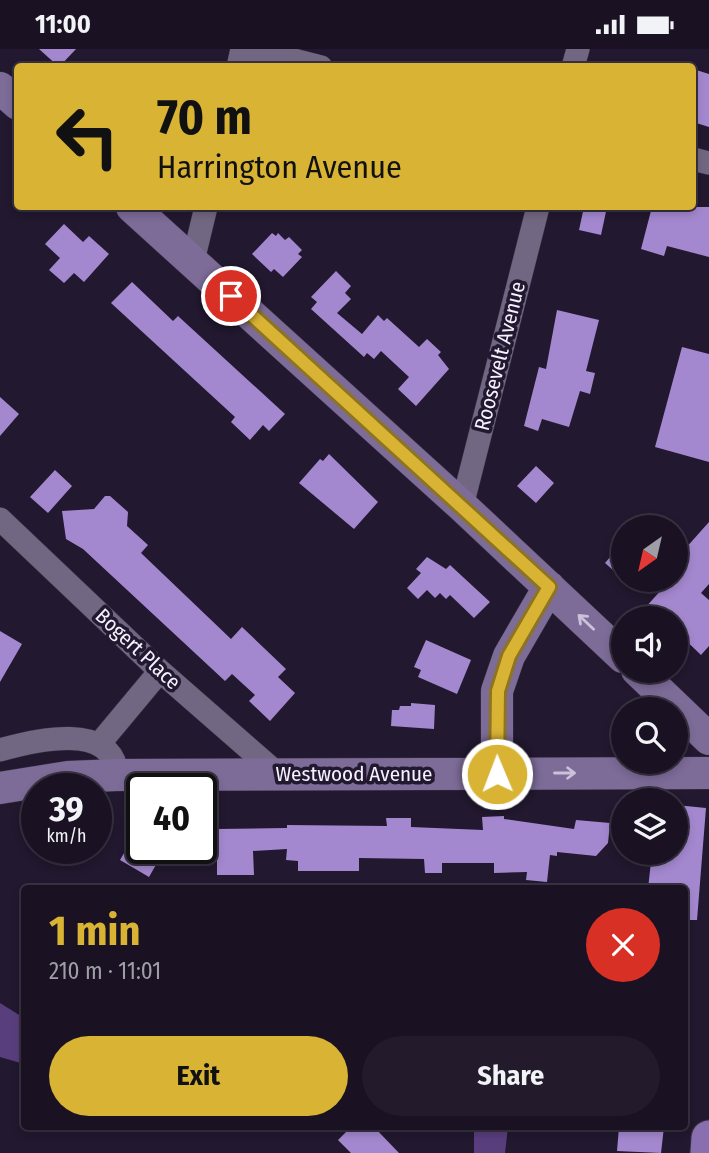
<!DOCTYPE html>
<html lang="en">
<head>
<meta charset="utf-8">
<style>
	:root { --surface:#1a1223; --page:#231b2b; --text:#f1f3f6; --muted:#9f9ea6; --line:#383241; --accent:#d9b334 }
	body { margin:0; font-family:"Fira Sans Condensed",sans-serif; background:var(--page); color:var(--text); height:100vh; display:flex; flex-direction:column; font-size:26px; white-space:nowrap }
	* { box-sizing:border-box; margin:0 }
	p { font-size:23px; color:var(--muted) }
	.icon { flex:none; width:38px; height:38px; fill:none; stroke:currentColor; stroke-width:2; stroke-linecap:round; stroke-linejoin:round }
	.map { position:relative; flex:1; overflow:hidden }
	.details { position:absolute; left:21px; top:836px; width:667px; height:245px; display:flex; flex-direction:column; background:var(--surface); border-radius:7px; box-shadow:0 4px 10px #0003,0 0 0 2px var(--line) }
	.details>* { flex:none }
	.top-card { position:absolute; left:14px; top:14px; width:682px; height:147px; border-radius:7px; box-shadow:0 4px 10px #0003,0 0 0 2px var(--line); background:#d9b334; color:#111; overflow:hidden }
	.needle { width:46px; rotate:214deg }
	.fabs { position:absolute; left:611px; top:466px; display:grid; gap:14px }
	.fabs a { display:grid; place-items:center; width:77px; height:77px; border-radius:50%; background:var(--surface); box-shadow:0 4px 10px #0003,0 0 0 2px var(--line); font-size:35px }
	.speed { position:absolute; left:21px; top:724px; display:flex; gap:14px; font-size:35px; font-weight:700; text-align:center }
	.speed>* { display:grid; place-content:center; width:91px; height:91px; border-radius:50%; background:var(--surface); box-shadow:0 4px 10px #0003,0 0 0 2px var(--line); line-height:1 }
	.speed small { font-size:18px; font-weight:400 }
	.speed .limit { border:4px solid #111; border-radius:10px; background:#fff; color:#111 }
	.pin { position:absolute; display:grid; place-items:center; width:60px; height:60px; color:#fff; margin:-30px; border:4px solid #fff; border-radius:50%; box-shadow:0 2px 7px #0007 }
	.me { position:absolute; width:77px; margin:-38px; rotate:359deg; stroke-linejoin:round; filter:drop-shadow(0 0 5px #0008) }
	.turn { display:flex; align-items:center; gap:24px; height:147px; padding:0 28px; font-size:32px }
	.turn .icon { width:91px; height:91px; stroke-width:2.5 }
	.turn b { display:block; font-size:49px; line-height:60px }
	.round { display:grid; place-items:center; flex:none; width:74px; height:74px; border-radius:37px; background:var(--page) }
	.head { display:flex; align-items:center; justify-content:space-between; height:119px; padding:0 28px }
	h1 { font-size:42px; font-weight:700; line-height:52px; color:var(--accent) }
	.button { display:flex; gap:14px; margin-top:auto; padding:14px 28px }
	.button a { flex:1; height:80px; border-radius:42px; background:var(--accent); color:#111; font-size:28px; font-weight:700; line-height:80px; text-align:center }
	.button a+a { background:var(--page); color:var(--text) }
	.status { display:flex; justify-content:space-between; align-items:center; height:49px; padding:0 35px; background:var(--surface); direction:ltr }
	.status svg { height:19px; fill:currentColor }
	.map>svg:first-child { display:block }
	.water { fill:#593e7e }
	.building { fill:#a488cf }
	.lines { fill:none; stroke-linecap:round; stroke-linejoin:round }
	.street-casing { stroke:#3a3345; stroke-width:24 }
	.secondary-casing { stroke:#3a3345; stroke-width:33 }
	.primary-casing { stroke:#3a3345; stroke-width:37 }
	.street { stroke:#716782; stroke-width:23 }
	.secondary { stroke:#7d6b98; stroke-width:32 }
	.primary { stroke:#896faf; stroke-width:35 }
	.oneway { stroke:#cbc2da }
	.route-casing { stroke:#8d7422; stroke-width:18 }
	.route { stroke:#d9b334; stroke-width:12 }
	.labels { text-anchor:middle; stroke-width:7; stroke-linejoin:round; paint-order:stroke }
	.street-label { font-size:21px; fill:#f5f1fe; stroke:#22182f }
</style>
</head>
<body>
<div class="status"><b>11:00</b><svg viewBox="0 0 49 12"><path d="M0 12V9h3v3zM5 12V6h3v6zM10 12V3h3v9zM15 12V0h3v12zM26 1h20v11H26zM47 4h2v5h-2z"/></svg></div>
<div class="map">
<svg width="709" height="1104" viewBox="0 0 709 1104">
	<rect width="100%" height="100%" fill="#22182f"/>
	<path class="water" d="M0,954L24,969V1015L0,1008Z
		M474,1078H508L505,1104H474Z"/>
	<path class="building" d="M39,0H76L59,18Z
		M693,20L709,25V78L693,73Z
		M584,158H607L601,186L579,181Z
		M652,158H709V208L667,197L664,207L641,200Z
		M64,175L83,193L89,187L109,205L84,233L74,224L64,234L49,221L60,209L45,195Z
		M272,184L276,187L278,184L285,191L289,188L302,201L298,205L302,208L283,228L274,220L271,223L252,205Z
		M336,222L351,237L345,244L351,250L337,264L362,285L378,266L384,272L387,269L419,298L427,290L441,303L438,306L449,320L416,357L398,340L409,328L381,302L374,310L367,304L364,308L311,260L317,253L311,248Z
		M132,233L173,272L178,267L285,365L269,382L263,376L250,391L231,373L235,368L111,254Z
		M557,261L599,271L586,322L595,324L590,345L580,342L569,378L542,370L538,382L524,377L539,318L546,320Z
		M682,298L709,305V413L655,398Z
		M0,348L19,365L0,387Z
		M329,405L378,453L354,480L299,434L320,410L323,412Z
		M536,417L554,434L536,454L517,437Z
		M55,421L72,437L48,464L30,448Z
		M105,447H110L128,463L127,477L148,496L141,504L231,590L242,578L286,620L278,628L295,644L270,672L249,652L255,646L232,625L225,632L83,500L66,490L62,462L94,460Z
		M709,473V535L701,544L709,551V597L701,606L676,582V569H636L671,530H676V510Z
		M623,493V530L605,514Z
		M427,508L446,520L450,516L490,553L474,569L450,546L446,550L440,544L435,549L427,541L418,550L407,539L421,524L416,520Z
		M0,582L22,595L0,633Z
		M426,591L471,611L457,645L418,628L421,621L414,618Z
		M411,654L435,656L434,680L391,677L392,661H399L400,657H411Z
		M676,756L706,759L697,871H684V840H648L652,803H676Z
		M504,767V770L574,780L576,771L610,774L608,794L596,807L557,803V807L550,806L547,833L526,831L527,823L494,824V814H442V824H425L424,810L359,809V822H298V812L286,811L287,800L253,802L254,826H217V780L287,779V776L387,777L386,769H411V778L483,781L482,768Z
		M142,773V800H165L149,828L120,811Z
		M351,1078H374L399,1104H351L338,1091Z
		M619,1078H664L661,1104L617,1102Z"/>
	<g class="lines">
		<defs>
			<path id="street" d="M251,0L321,18
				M238,18L242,0
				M573,18L578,0
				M693,110L709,114
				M193,212L206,158
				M462,457L538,158
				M0,470L160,622L279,726
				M100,694L160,622
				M0,701C35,691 114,672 117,726"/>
			<path id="secondary" d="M0,39L18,55
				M132,158L462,457L623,608
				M637,621L709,690
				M497,725V642L509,607L549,538
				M0,739L68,728L117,726L709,724"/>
			<path id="primary" d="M708,1104L709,1089"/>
		</defs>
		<use href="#street" class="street-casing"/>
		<use href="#secondary" class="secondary-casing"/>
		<use href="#primary" class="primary-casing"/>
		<use href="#street" class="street"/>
		<use href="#secondary" class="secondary"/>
		<use href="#primary" class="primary"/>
	</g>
	<defs><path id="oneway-shaft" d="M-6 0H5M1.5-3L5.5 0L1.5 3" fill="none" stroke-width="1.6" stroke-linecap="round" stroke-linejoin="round" transform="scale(1.75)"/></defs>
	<g class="oneway">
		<use href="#oneway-shaft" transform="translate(586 573) rotate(-137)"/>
		<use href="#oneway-shaft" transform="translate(565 724)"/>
	</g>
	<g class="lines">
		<defs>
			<path id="route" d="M231,247L549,538L509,607L498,642L497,725"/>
		</defs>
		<use href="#route" class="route-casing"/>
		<use href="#route" class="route"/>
	</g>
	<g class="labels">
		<g class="street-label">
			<text transform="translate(500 307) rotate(-76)" y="7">Roosevelt Avenue</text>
			<text transform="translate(138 600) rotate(43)" y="7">Bogert Place</text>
			<text x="354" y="732">Westwood Avenue</text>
		</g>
	</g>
</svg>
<div class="fabs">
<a><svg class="needle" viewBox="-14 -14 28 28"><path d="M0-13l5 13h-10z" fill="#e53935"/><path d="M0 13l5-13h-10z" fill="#9f9ea6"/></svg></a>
<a><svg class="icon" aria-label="sound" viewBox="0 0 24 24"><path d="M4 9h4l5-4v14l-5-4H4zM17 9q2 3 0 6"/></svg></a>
<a><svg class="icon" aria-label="search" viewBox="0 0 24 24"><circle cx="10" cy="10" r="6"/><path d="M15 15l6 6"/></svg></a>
<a><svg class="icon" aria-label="layers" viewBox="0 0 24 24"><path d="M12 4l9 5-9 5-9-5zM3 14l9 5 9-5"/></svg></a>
</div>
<div class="speed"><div>39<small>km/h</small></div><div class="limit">40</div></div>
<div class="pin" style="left:231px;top:247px;background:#d93025"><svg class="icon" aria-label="arrive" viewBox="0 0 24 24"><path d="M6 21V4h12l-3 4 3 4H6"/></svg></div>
<svg class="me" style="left:497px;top:725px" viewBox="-20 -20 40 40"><circle r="17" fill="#d9b334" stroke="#fff" stroke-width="3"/><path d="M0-11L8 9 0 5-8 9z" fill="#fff"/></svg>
<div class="top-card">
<div class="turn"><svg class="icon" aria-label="left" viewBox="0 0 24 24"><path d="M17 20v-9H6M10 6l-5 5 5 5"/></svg><div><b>70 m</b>Harrington Avenue</div></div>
</div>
<section class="details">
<div class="head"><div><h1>1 min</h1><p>210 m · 11:01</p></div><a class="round" style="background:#d93025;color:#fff"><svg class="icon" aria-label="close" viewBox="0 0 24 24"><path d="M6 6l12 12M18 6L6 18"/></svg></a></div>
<div class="button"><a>Exit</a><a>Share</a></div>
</section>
</div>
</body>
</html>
